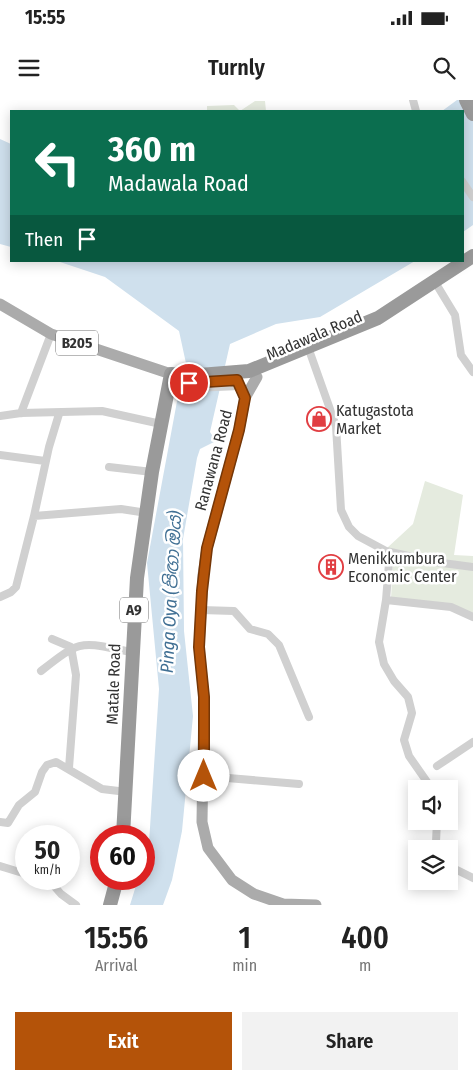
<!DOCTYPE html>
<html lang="en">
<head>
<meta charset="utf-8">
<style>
	:root { --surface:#fff; --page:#f2f2f2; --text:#222; --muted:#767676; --accent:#b45309 }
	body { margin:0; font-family:"Fira Sans Condensed","Noto Sans Sinhala",sans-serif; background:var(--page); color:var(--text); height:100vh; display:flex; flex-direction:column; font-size:19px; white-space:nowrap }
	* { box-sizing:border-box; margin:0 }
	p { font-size:16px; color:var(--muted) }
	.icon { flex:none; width:28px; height:28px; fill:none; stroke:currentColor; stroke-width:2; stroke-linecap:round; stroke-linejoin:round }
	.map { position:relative; height:805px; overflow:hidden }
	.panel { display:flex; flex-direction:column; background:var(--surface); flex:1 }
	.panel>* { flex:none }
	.top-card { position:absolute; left:10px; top:10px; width:454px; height:152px; border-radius:0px; box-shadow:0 2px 12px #0003; background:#0b6e4f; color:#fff; overflow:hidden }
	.buttons { position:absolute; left:408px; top:680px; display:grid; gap:10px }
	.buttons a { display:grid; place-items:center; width:50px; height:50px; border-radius:0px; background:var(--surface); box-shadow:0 2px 12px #0003; font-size:25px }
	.speed { position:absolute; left:15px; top:725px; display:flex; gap:10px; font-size:25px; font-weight:700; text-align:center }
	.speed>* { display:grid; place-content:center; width:65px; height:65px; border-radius:50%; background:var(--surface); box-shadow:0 2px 12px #0003; line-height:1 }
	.speed small { font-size:12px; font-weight:400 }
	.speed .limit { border:8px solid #d22; background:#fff; color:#111 }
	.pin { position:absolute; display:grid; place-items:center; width:42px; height:42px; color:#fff; margin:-21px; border:2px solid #fff; border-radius:50%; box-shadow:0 1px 5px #0007 }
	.me { position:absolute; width:55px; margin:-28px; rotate:0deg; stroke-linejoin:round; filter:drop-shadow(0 0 4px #0008) }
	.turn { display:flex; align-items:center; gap:18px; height:105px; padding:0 15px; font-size:22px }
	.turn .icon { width:65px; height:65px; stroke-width:2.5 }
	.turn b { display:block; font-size:35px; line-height:42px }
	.then { display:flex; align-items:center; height:48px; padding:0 15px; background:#0003; gap:10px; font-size:19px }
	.eta { display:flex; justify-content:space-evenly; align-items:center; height:85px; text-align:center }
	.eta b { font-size:30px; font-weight:600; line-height:35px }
	.button { display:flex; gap:10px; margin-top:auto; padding:10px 15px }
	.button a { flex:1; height:58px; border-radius:0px; background:var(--accent); color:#fff; font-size:20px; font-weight:600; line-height:58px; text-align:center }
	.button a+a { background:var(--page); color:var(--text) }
	.status { display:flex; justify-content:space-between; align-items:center; height:35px; padding:0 25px; background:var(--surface); direction:ltr }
	.status svg { height:14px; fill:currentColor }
	header { display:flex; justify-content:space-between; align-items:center; height:65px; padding:0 15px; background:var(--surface); font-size:22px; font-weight:600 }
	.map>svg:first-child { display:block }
	.green { fill:#e5ebdf }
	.water { fill:#cfe0ed }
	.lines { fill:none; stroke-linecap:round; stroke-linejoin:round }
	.street { stroke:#d0d0d0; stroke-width:8 }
	.primary { stroke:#ababab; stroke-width:11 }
	.highway { stroke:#9a9a9a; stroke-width:14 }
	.route-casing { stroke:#753606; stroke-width:12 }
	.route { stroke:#b45309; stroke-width:9 }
	.labels { text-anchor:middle; stroke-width:5; stroke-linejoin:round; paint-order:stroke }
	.shield { fill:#fff; stroke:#707070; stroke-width:1 }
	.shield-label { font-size:15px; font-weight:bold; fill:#333 }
	.street-label { font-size:16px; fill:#333; stroke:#fff }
	.poi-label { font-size:16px; fill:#333; stroke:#fff; text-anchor:start }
	.water-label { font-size:18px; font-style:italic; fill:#417094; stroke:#fff }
</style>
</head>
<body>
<div class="status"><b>15:55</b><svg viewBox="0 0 49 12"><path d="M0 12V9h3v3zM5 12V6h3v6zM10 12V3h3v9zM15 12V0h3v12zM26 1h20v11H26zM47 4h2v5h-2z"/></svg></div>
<header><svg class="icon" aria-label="menu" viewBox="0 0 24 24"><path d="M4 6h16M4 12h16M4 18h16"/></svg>Turnly<svg class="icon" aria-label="search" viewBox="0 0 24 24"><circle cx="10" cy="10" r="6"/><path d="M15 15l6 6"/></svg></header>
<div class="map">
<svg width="473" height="805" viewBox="0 0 473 805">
	<rect width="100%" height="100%" fill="#fff"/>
	<path class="green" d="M255,1H265L266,11H240Z
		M234,5L240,11H207V6Z
		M425,381L463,395L454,455L473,456V517L466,513L391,499L393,461L387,448L413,424Z"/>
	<path class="water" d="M457,0H473V125L463,132L462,11H442Z
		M0,39L11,44V147L0,144Z
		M57,161H415L320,217L276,224L230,244L210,332L216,341L200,349L197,358L183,439L184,531L193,616L182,731L172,780L163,805H130L138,779H144V759L149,743L159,589L147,463L178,296L187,268L179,231L105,177Z"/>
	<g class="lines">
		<path class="street" d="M413,0L416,11
			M462,81L473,97
			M438,187L455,215L461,255L473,272
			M308,247L336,326L341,410L349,427L358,436L386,451L389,463L386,500L379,542L384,564L394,581L408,597L412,613L404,640L409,656L432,689
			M169,289L240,286
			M21,313L51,234
			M59,314L49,347L34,416L121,409L147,413
			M0,316L21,313L102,311L161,324
			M0,355L45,361
			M109,367L152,372
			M386,451L435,462L473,467
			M0,497L11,492L16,487L34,416
			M386,500L451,507L473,517
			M201,510L234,511L250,529L268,534L279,545L309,617
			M52,539L71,547L76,575L69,668
			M41,571C83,538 80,542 131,552
			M437,666L473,642
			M204,676L299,684
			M437,721L436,742L440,749
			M0,722L8,723L19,705L35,692L42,672L47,665L56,662L102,689L127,692
			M449,762L455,769L473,778
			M0,766L26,774
			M48,779L61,794L76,805"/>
		<path class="primary" d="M0,204L51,234L171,274
			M257,277L245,298L239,330L207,448L203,475L199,547L204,597L202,722L208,748L232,780L254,794L283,804L316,805
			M237,280L245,298"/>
		<path class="highway" d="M466,0L473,14
			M123,736L137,478L152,372L171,274L187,276L249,271L378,218L473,156
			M110,805L117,779"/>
	</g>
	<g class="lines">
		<defs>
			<path id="route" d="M189,283L237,280L245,298L239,330L207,448L202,491L199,547L204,597V676"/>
		</defs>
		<use href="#route" class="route-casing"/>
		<use href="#route" class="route"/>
	</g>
	<defs>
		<symbol id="shop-ring" viewBox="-11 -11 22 22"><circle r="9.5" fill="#fff" stroke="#e13e42" stroke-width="1.5"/><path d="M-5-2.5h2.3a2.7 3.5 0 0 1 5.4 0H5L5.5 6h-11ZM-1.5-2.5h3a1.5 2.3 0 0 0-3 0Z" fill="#e13e42"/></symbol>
		<symbol id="building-ring" viewBox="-11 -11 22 22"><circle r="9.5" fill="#fff" stroke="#e13e42" stroke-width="1.5"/><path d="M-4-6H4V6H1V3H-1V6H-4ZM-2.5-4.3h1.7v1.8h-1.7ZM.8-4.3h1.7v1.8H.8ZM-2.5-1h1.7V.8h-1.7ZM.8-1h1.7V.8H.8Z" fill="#e13e42"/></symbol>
	</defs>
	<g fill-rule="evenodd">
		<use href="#shop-ring" x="305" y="305" width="28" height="28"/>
		<use href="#building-ring" x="317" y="453" width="28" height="28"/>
	</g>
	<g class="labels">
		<g class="shield">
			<rect x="56" y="230.5" width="42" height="25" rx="4"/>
			<rect x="120" y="497.5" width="28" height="25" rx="4"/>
		</g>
		<g class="shield-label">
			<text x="77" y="248">B205</text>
			<text x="134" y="515">A9</text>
		</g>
		<g class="street-label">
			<text transform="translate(314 235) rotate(-23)" y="6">Madawala Road</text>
			<text transform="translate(213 360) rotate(-75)" y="6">Ranawana Road</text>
			<text transform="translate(113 584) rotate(-88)" y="6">Matale Road</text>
		</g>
		<g class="poi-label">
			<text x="336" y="316">Katugastota<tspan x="336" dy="18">Market</tspan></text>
			<text x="348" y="464">Menikkumbura<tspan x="348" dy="18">Economic Center</tspan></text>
		</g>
		<g class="water-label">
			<text transform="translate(171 492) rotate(-87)" y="6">Pinga Oya (පිඟා ඔය)</text>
		</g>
	</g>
</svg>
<div class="buttons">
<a><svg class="icon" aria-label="sound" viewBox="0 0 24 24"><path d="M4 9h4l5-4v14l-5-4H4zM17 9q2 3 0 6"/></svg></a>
<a><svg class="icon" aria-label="layers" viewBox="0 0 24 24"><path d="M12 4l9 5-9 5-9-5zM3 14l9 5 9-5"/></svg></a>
</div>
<div class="speed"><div>50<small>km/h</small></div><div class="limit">60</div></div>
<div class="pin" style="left:189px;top:283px;background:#d93025"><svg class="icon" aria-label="arrive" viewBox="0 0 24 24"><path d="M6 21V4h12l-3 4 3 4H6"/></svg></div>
<svg class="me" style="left:204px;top:676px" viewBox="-20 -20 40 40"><circle r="19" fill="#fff"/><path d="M0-13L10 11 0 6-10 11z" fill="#b45309"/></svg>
<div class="top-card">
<div class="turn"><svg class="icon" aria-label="left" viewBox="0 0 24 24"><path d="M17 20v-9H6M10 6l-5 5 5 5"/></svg><div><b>360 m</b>Madawala Road</div></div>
<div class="then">Then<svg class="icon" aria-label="arrive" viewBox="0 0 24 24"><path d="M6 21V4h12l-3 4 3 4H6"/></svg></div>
</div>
</div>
<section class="panel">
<div class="eta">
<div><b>15:56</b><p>Arrival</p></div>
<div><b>1</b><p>min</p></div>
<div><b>400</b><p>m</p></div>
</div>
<div class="button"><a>Exit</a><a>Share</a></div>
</section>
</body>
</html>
